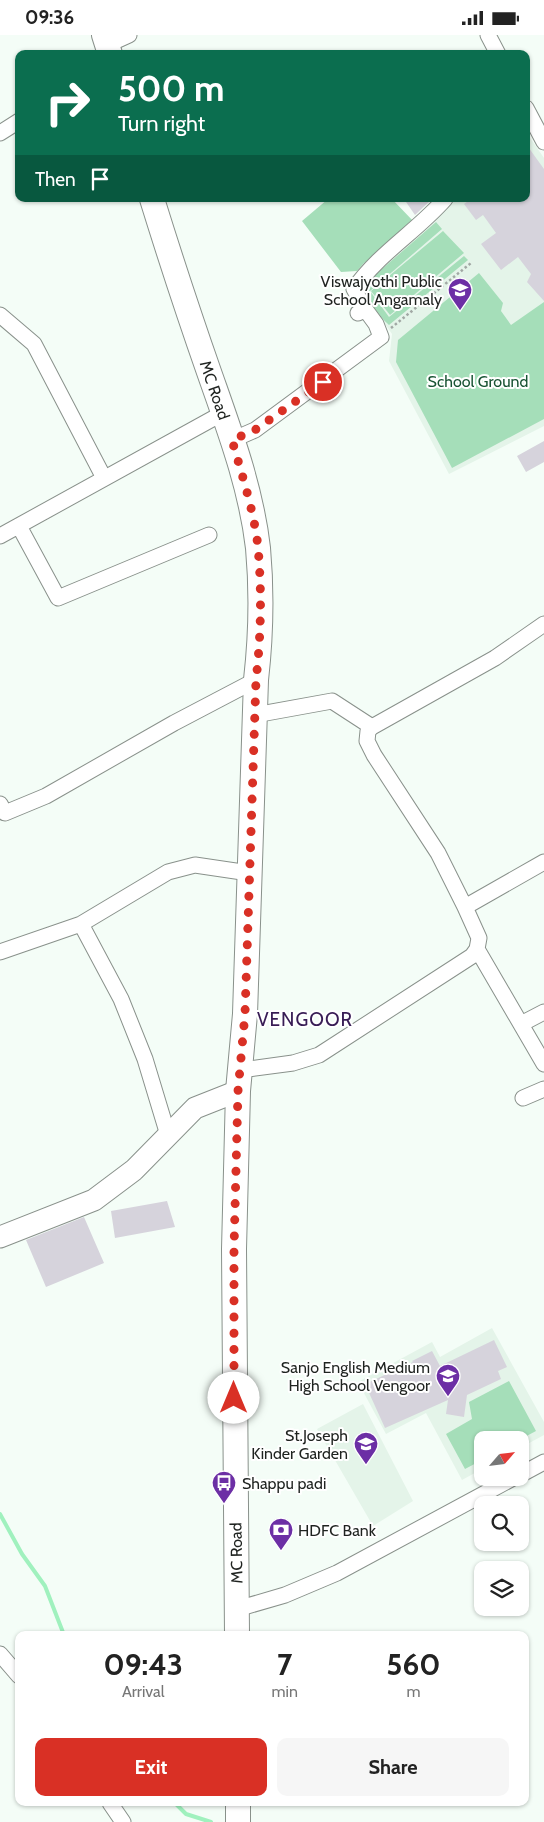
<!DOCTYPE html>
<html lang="en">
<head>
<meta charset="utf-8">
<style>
	:root { --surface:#fff; --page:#f6f6f6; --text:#222; --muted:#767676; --accent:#d93025 }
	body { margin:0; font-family:Cabin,sans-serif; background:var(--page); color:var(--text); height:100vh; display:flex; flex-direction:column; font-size:19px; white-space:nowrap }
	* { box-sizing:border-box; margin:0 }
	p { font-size:16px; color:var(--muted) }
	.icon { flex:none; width:28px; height:28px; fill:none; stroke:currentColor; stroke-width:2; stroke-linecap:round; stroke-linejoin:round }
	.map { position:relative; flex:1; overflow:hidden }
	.side { position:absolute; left:15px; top:1596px; width:514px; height:175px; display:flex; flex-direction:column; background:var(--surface); border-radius:10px; box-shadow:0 1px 4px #0004 }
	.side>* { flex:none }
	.top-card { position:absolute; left:15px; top:15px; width:515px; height:152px; border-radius:10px; box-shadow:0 1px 4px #0004; background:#0b6e4f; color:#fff; overflow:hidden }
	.needle { width:32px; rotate:62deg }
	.fabs { position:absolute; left:474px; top:1396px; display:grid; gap:10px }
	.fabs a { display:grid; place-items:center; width:55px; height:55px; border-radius:10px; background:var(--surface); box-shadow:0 1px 4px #0004; font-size:25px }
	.pin { position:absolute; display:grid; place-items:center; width:42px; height:42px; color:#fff; margin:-21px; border:2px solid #fff; border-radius:50%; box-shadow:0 1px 5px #0007 }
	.me { position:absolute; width:55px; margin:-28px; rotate:0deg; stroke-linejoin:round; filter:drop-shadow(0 0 4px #0008) }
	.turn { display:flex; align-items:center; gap:18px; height:105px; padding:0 20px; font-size:22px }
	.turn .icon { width:65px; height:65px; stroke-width:2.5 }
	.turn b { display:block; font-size:35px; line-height:42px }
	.then { display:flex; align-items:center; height:48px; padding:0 20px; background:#0003; gap:10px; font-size:19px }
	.eta { display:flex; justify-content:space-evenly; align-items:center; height:85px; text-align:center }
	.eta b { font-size:30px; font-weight:700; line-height:35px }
	.cta { display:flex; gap:10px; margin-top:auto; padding:10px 20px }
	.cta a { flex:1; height:58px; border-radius:10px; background:var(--accent); color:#fff; font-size:20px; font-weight:700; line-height:58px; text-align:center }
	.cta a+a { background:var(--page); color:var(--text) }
	.status { display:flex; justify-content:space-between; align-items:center; height:35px; padding:0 25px; background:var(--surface); direction:ltr }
	.status svg { height:14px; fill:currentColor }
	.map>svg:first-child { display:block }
	.built { fill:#e4f4e9 }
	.green { fill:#a5deb9 }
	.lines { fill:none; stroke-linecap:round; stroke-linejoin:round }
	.stream { stroke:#a0f1be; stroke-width:4 }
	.building { fill:#d6d3dc }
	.street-casing { stroke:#89918b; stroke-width:17 }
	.secondary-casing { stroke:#89918b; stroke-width:23 }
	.primary-casing { stroke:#89918b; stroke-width:26 }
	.path { stroke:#a1a8a4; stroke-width:2.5; stroke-dasharray:2.5 2.5; stroke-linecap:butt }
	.street { stroke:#fff; stroke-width:15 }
	.secondary { stroke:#fff; stroke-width:21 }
	.primary { stroke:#fff; stroke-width:24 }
	.route { stroke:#d93025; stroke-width:9; stroke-dasharray:0 16.2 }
	.labels { text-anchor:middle; stroke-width:4; stroke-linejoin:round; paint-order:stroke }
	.poi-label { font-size:16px; fill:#1f2320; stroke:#fff; text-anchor:end }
	.park-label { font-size:16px; fill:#185333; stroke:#fff }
	.street-label { font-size:16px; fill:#1f2320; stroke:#fff }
	.quarter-label { font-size:19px; letter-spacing:1px; fill:#381c55; stroke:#fff }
</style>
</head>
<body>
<div class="status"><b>09:36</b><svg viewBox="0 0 49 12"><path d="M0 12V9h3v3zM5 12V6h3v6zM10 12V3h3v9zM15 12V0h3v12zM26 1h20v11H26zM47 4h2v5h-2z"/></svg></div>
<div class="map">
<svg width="544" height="1787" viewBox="0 0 544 1787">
	<rect width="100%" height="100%" fill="#f4fdf7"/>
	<path class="built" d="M526,97L544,123V391L449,439L389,326L392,299L360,253L452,164H526Z
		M492,1293L544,1387V1400L520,1413V1405H482V1434L462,1445L426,1378L386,1399L358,1347L432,1307L440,1322Z
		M363,1369L413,1466L373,1491L317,1394Z"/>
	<path class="green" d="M328,164H392L415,188L378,219L364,228L357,236L341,237L302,186Z
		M436,187L442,194L370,256L389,282L464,221L468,225L389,290C377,279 366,264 367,247Z
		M443,196L464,218L390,280L371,256Z
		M479,238L503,268L501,276L511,290L544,267V384L452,433L396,327L398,305Z
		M509,1346L536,1396L519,1405H482V1425L465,1434L446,1399L472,1384L469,1367Z"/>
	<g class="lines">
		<path class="stream" d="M0,1479L22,1519L45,1551L64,1600
			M175,1768L186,1779L211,1787"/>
	</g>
	<path class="building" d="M526,109L544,134V266L527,247L531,239L518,222L501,235L481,209L496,198L483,180L476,185L464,169L471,164H526Z
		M404,164H432L415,180Z
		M544,406V427L526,437L517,421Z
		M167,1166L175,1192L115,1203L111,1176Z
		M84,1182L104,1228L46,1252L26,1205Z
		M494,1305L507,1332L498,1336L501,1344L467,1360L464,1382L446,1379L448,1365L385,1393L365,1349L413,1327L412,1326L432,1316L440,1331Z"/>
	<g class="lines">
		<defs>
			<path id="street" d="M488,0L498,19
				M107,10L129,0
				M526,73L544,107
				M0,98L19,86
				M365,274L354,254C378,219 417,196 445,164
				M0,280L34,309L104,443
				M232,405L255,395L381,302L376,289L365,274L358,278
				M19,491L58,563L209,500
				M0,501L223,378
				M255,680L332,666L372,692
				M0,769L5,778L46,761L174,688L256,645
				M465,872L544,827
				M81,889L121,964L145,1024L168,1100
				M477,914L544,1029
				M0,917L81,889L168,837L195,830L249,838
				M521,989L544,977
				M241,1035L293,1028L319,1020L472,921L477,914L479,903L465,872L438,818L374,720L367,706L368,696L372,692L495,623L544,589
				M523,1063L544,1054
				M520,1440L544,1427
				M237,1574L285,1560L337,1538L515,1442
				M0,1619L19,1641
				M110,1768L123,1787"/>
			<path id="secondary" d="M0,1202L94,1165L134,1135L195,1073L238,1056"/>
			<path id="primary" d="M104,0L110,19
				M152,164C170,222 189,280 209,337C229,394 251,452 258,513C262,557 261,601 256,645L245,979L238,1056L234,1214L237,1600
				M238,1768V1787"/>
		</defs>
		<use href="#street" class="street-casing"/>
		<use href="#secondary" class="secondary-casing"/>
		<use href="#primary" class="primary-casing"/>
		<path class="path" d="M391,293L471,228"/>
		<use href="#street" class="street"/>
		<use href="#secondary" class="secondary"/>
		<use href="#primary" class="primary"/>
	</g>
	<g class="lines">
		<path class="route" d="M234,1363V1214L238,1056L245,979L256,645C261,601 262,557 258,512C254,476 242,440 232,405L255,395L323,347"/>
	</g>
	<defs>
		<symbol id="school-pin" viewBox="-11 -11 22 30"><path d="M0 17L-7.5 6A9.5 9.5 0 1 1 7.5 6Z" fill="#6c2fa5" stroke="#fff"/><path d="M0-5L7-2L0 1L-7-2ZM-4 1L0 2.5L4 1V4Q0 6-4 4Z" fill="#fff"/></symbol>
		<symbol id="bus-pin" viewBox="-11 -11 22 30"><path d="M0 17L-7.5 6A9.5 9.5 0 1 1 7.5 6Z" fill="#6c2fa5" stroke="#fff"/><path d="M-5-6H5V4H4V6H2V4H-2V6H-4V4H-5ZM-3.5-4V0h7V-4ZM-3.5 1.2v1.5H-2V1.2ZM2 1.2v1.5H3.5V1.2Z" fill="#fff"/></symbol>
		<symbol id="bank-pin" viewBox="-11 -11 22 30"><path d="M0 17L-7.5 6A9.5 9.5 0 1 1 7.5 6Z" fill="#6c2fa5" stroke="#fff"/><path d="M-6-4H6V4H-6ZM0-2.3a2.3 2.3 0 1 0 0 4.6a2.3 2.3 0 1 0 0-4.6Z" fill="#fff"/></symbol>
	</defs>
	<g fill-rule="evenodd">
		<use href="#school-pin" x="446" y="241" width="28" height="38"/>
		<use href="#school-pin" x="434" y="1327" width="28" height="38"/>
		<use href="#school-pin" x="352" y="1395" width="28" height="38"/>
		<use href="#bus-pin" x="210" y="1434" width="28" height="38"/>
		<use href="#bank-pin" x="267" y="1481" width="28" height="38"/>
	</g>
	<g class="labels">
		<g class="poi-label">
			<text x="442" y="252">Viswajyothi Public<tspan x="442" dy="18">School Angamaly</tspan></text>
			<text x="430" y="1338">Sanjo English Medium<tspan x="430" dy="18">High School Vengoor</tspan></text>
			<text x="348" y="1406">St.Joseph<tspan x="348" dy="18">Kinder Garden</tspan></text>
			<text x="242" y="1454" text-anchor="start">Shappu padi</text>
			<text x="298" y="1501" text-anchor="start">HDFC Bank</text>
		</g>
		<g class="park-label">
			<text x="478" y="352">School Ground</text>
		</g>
		<g class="street-label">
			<text transform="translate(215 355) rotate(71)" y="6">MC Road</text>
			<text transform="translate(236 1518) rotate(-91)" y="6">MC Road</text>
		</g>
		<g class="quarter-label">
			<text x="305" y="991">VENGOOR</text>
		</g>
	</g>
</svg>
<div class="fabs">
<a><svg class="needle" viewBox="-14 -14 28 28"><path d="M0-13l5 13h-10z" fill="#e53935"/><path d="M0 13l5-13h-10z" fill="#767676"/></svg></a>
<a><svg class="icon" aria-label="search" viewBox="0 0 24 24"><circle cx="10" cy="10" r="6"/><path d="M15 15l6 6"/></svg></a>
<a><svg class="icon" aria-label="layers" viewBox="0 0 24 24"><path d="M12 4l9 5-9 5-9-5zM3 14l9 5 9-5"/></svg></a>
</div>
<div class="pin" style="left:323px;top:347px;background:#d93025"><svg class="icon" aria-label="arrive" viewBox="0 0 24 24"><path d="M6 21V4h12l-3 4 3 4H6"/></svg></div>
<svg class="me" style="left:234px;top:1363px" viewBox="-20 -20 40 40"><circle r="19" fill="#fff"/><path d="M0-13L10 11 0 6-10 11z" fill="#d93025"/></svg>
<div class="top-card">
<div class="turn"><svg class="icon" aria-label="right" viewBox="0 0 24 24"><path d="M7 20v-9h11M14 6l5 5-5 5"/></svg><div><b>500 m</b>Turn right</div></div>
<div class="then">Then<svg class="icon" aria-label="arrive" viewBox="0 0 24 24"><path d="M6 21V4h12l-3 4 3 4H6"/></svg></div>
</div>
<section class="side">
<div class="eta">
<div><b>09:43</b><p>Arrival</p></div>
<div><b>7</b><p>min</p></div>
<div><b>560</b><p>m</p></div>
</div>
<div class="cta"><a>Exit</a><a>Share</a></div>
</section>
</div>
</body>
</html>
